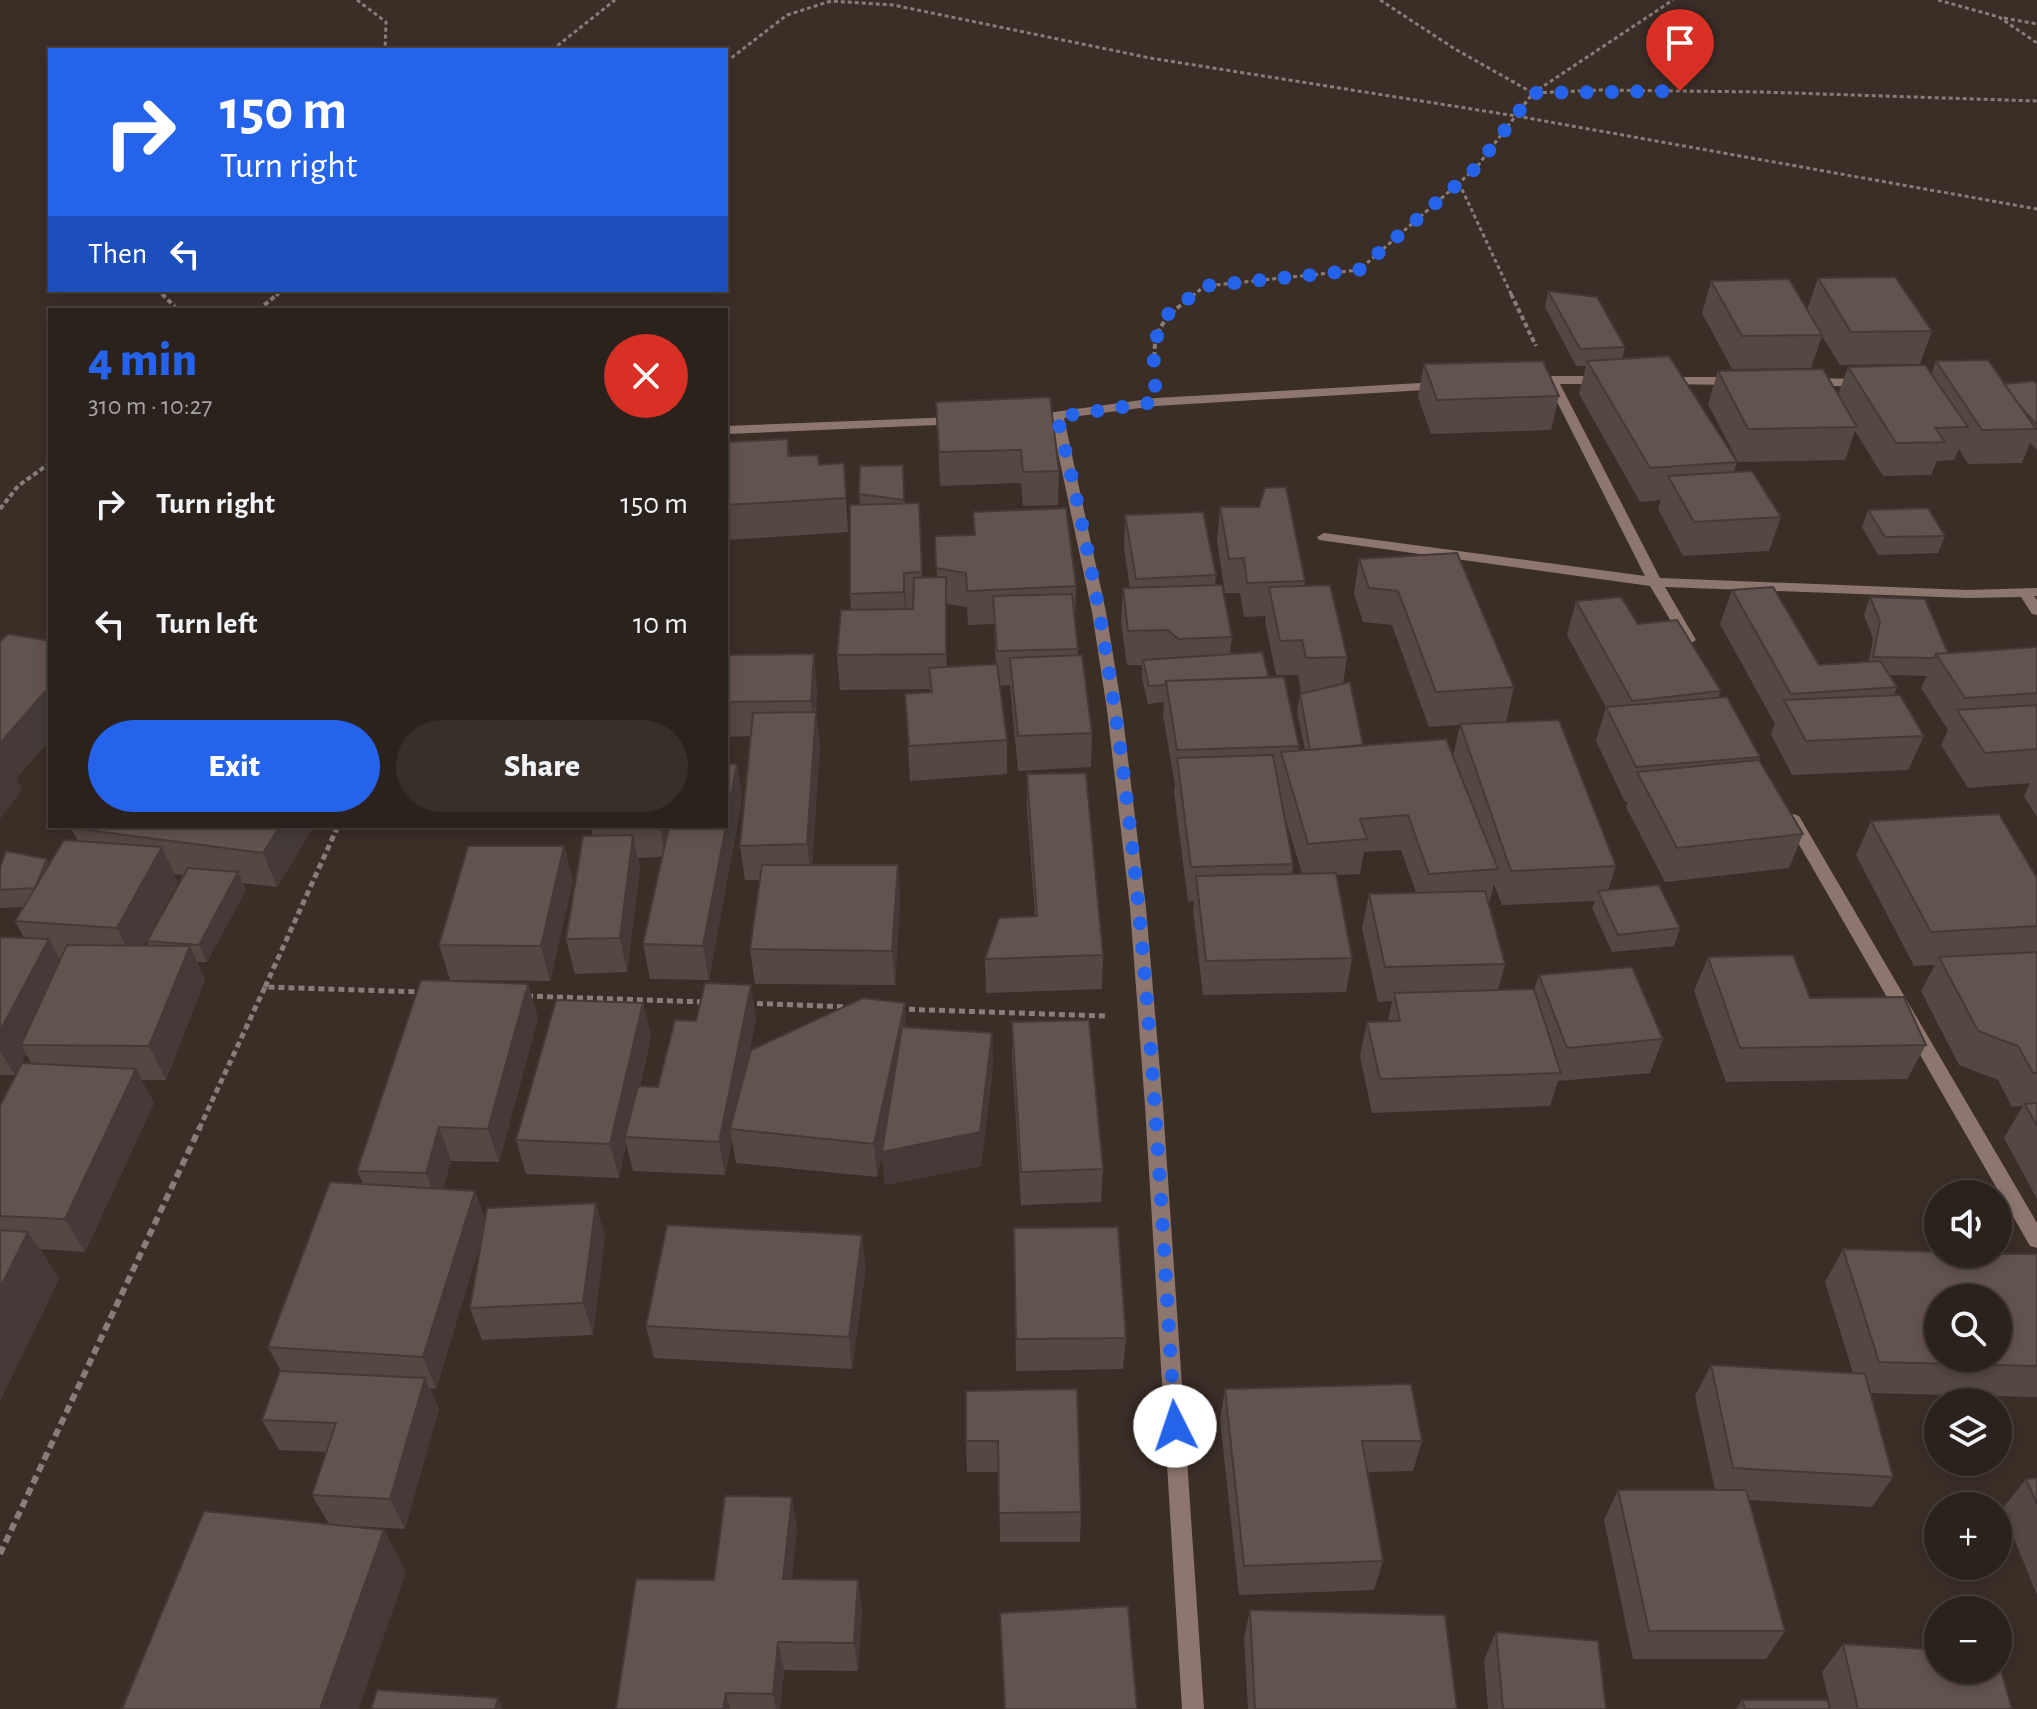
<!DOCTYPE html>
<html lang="en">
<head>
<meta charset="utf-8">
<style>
	:root { --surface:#2c221d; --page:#382f2a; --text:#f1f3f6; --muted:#a6a4a4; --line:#483f3b; --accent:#2563eb }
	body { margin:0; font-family:"Alegreya Sans",sans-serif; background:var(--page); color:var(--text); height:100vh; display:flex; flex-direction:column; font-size:30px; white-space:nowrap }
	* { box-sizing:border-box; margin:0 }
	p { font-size:26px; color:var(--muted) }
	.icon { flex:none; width:44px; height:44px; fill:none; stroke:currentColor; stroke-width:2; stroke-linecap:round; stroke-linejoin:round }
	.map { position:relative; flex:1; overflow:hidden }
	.details { position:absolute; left:48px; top:308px; width:680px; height:520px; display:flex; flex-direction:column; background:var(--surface); border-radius:0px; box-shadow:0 4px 12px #0003,0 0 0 2px var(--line) }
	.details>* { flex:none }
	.guide { position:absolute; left:48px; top:48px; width:680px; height:244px; border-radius:0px; box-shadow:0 4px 12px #0003,0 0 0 2px var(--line); background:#2563eb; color:#fff; overflow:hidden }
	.tools { position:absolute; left:1924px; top:1180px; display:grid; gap:16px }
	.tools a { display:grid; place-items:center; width:88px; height:88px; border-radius:50%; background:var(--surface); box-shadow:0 4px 12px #0003,0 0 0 2px var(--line); font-size:40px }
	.pin { position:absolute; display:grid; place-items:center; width:68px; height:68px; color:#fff; margin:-82px -34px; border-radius:50% 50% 50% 0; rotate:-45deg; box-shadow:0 0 8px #0007 }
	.pin .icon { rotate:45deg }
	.me { position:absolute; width:88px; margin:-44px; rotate:356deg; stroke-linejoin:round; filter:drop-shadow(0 0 6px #0008) }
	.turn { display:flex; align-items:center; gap:28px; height:168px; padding:0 40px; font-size:36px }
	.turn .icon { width:104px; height:104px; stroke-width:2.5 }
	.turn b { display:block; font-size:56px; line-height:68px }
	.then { display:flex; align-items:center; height:76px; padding:0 40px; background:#0003; gap:16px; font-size:30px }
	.round { display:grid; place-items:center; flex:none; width:84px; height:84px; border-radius:42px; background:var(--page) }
	.head { display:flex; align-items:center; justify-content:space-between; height:136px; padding:0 40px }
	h1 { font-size:48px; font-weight:800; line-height:60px; color:var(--accent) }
	.button { display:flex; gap:16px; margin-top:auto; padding:16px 40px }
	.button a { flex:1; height:92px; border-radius:48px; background:var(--accent); color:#fff; font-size:32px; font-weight:800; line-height:92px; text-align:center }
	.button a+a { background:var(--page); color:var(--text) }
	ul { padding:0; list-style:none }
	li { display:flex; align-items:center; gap:24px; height:120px; padding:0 40px }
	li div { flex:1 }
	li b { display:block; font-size:30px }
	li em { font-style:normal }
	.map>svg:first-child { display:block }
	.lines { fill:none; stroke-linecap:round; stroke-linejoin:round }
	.path-far3 { stroke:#887d77; stroke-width:3; stroke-dasharray:4 3; stroke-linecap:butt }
	.path-far2 { stroke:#887d77; stroke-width:4; stroke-dasharray:5 3; stroke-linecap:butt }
	.path-far1 { stroke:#887d77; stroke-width:5; stroke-dasharray:6 4; stroke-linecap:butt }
	.path { stroke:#887d77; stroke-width:6; stroke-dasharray:8 5; stroke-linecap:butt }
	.minor { fill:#8c766d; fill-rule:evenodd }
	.wall { fill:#554743; fill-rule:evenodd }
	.shaded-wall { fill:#453a37 }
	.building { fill:#63534e; stroke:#453a37; stroke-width:2; fill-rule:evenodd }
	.route { stroke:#2563eb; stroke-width:14; stroke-dasharray:0 25.2 }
</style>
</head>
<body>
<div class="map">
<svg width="2037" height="1709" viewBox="0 0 2037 1709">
	<rect width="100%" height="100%" fill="#3b2e27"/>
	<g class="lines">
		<path class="path-far3" d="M357,0L386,22L385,50
			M1380,0L1455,49L1533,93L1600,90L1761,92L2037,101
			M1938,0L1999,17L2037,43
			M2004,18L2037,24
			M552,50L615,0
			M726,62L787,15L831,1L893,5L1150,58L1516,116L2037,209
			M1459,183L1512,296
			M159,290L164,296
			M276,296L283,290
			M1192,296L1205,286L1359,270L1476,168L1533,93L1673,0"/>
		<path class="path-far2" d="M162,294L178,310
			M1511,294L1536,346
			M258,310L278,294
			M1155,365C1151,328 1167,315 1195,294
			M0,509L18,486L50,463"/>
		<path class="path-far1" d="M265,987L338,826
			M527,996L705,1002
			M747,1003L849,1007
			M899,1009L1105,1016
			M199,1129L265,987L421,992"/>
		<path class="path" d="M0,1554L200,1127"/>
		<path class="minor" d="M1552,376H1602L1608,380L1602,384H1560L1660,578L1967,590L2037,588V596H2034L2037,600V615L2032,614L2021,597L1967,598L1665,587L1696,640L1689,645L1684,643L1650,586L1319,540L1317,537L1324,533L1645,576L1546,380Z
			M1665,377H1734L1740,381L1734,385L1661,384L1659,381Z
			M1809,378L1862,379L1868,383L1862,387L1805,385L1803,382Z
			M1438,382L1444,386L1442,389L1156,406L1064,418L1106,612L1122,710L1146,908L1163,1106L1204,1709H1182L1145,1106L1130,908L1107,710L1092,612L1051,420H1043L1041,417L1047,413L1156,398Z
			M956,417L962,421L960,424L726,434V426Z
			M1793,814L1799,816L2037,1223V1248L2030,1246L1785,820Z"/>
	</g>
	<path class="wall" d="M1818,278L1932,331L1920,364L1840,365L1822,336L1811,368L1732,369L1702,313L1711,281L1807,310Z
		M1548,291L1625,347L1622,359L1737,462L1734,472L1781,517L1769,551L1683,556L1658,509L1661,500L1640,502L1579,394L1586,366H1576L1545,307Z
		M1936,361L2004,384H2037V450L2030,443L2022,463L1968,464L1959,449L1954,460L1937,461L1931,475L1883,476L1855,431L1845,460L1738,462L1708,404L1718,371L1838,395L1848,367L1931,374Z
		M1424,364L1559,396L1551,430L1431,434L1418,397Z
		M936,402L1059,471L1058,505L1023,506L1021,483L940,486Z
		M788,439L790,456L819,465L844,463L848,532L726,540V442Z
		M903,465L905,504L919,503L922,578H937L935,536L974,535L973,512L1076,586L1075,621L1078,655L1092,733L1091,767L1018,771L1010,685L1000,686L1007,740V774L910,781L905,694L930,692V689L840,690L837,655L851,610L850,594L860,505L859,494ZM947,604L967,607L968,625L994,624L996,664L947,667Z
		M1220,507L1305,581V586L1347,657L1343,684L1363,745L1453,756L1460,725L1429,727L1392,625L1363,622L1354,593L1359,559L1514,687L1506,722L1468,724L1616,866L1608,890L1680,928L1674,946L1612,952L1592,908L1595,901L1502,905L1494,884L1489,904L1505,964L1498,990L1534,989L1539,975L1663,1039L1650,1073L1558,1081L1550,1106L1372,1113L1360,1056L1367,1022L1388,1021L1392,1001L1378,1002L1362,928L1369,894L1416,892L1401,850L1364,852L1360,874L1337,875L1352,958L1346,992L1203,995L1193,910L1194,901L1188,902L1174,792L1175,785L1163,715L1164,702L1148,704L1142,678V665H1127L1121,622L1123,588H1130L1124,549L1125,515L1216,575L1215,585L1232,637L1230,654L1269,678L1299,746L1298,751L1305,750L1297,712L1300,694L1307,692L1301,693L1298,675H1276L1265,621L1266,616L1244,617L1240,593H1225L1217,541ZM1283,811L1302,873L1292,874L1293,864Z
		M1868,510L1945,536L1938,553L1878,555L1862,527Z
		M1732,590L1819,665L1869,661L1873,639L1864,615L1870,597L1948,653L2037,647V817L2024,796L2030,783L1968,788L1941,745L1948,730L1921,688L1927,676L1889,675L1897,687L1894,695L1924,736L1908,770L1792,775L1771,734L1775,724L1720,624Z
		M1576,601L1638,624L1721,691L1718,698L1760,757L1759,760L1803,834L1789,868L1665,882L1626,807L1628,802H1625L1596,741L1606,707L1567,635Z
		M726,655L817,688L816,712L820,746L812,865H898L900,900L895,985L755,984L750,949L760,880H745L740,846L750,736L726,737Z
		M737,764L742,799L709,980L650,979L643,944L662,857L638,858L640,869L627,972L575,974L566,939L593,836L591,826H668V831Z
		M1027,774L1103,955L1102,989L986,993L985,959L1035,916L1027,809Z
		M1871,821L2037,878V1199L2004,1138L2023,1106L2012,1107L1998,1080L1959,1065L1921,991L1935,965L1914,966L1856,855Z
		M314,826L277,887L243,883L246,890L207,962H197L205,980L166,1080H141L154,1103L85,1252L40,1249L59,1279L0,1401V1106L32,1064L26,1054L15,1075H0V937L24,938L15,921L23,907L1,908L0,907V868L49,864L78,841L71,828ZM174,874L184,875L147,941L149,946H143L178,882Z
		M564,846L573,881L550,981L450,980L439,945Z
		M1708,957L1810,998L1926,1045L1907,1079L1726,1082L1694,991Z
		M528,984L538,1018L499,1162L451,1161L443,1189L475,1191L485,1220L605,1236L593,1335L482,1340L470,1308L482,1238L436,1389L430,1388L439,1409L405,1529L337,1525L384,1530L406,1572L329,1524L312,1495L326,1452L279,1450L262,1420L281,1371L268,1347L363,1184L357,1171Z
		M643,1003L651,1037L640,1086L658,1087L696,1021L756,1019L745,1072L906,1027L992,1033L993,1067L981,1166L885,1185L882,1155L877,1177L736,1163L732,1140L725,1175L633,1171L626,1143L619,1178L526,1174L516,1140Z
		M1012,1022L1103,1169L1101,1202L1021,1205L1012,1056Z
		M1014,1228L1126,1338L1123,1369L1016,1371Z
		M1843,1249L2037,1254V1397L1871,1393L1893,1477L1872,1507L1749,1500L1785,1631L1766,1659H1633L1604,1520L1618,1490H1715L1695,1396L1711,1365L1853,1373L1825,1282Z
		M866,1267L852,1369L654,1358L646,1326Z
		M1077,1389L1081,1512L1080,1542H1000L999,1472H967L966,1441Z
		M1225,1389L1422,1441L1413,1471L1368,1472L1383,1561L1374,1590L1239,1595L1220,1420Z
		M2037,1478V1595L2002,1509L2026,1479Z
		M797,1527L792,1579L862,1609L858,1671L784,1670L780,1709H616L714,1580Z
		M1250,1610L1457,1709H1248L1244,1638Z
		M1496,1632L1606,1709H1488L1484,1660Z
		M1843,1644L2012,1709H1831L1822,1672Z
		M1742,1700L1830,1709H1736Z"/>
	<path class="shaded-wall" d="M904,573L906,607V626L904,592Z
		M946,577L947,612V688L946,654Z
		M814,654L817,688L814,735L811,701Z
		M50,686V740L17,778L22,790L0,819V743Z
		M816,712L820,746L811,878L807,844Z
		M737,764L742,799L709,980L703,946Z
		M280,826H314L277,887L263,853Z
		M660,826H668L665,857Z
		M633,835L640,869L627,972L620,938Z
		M564,846L573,881L550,981L541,946Z
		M162,847L178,882L134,963L117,928Z
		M47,859L56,876L35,888Z
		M898,865L900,900L895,985L892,951Z
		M238,872L246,890L207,962L199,945Z
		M49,939L68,974L21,1045L26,1054L15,1075L0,1051V1031Z
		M190,946L205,980L166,1080L149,1046Z
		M528,984L538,1018L499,1162L488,1129Z
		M751,985L756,1019L734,1130L730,1129L732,1140L725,1175L719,1142Z
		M643,1003L651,1037L628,1137H625L626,1143L619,1178L610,1144Z
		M905,1003L907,1037L992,1033L993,1067L981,1166L885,1185L882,1155L877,1177L874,1144Z
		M136,1069L154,1103L85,1252L65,1219Z
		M439,1127L451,1161L438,1206L426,1173Z
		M475,1191L486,1224L436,1389L423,1357Z
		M596,1203L605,1236L593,1335L583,1303Z
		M28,1232L59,1279L0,1401V1288Z
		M862,1235L866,1267L852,1369L849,1337Z
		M425,1378L439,1409L405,1529L390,1499Z
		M792,1497L797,1527L789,1608L783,1579Z
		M384,1530L406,1572L359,1709H320Z
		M858,1580L862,1609L858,1671L854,1643Z
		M778,1642L784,1670L780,1709H776L773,1694Z
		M726,1693L730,1709H723Z
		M498,1698L503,1709H495Z"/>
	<path class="building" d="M1895,277L1932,331L1851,332L1818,278Z
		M1789,279L1822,335L1742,336L1711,281Z
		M1548,291L1597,297L1625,347L1580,349Z
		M1669,356L1737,462L1650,468L1587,361Z
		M1988,360L2036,429L1982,430L1936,361Z
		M1543,361L1559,396L1437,400L1424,364Z
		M1925,365L1968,427L1935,428L1945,442L1896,443L1848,367Z
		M1823,369L1857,427L1748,429L1718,371Z
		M2034,381L2037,384V425L2021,407L2004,384Z
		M1050,397L1059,471L1023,472L1021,450L939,452L936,402Z
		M788,439V456L818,455L819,465L844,463L846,498L726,505V442Z
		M903,465L904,500L859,494L860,466Z
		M1752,471L1781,517L1694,522L1668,476Z
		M1286,487L1305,581L1247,583L1244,558L1229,559L1220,507H1259L1265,488Z
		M919,503L922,572L904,573V592L850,594V505Z
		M1066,508L1076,586L967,591L966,573L936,568L935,536L975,535L973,512Z
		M1928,508L1945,536L1885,537L1868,510Z
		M1203,512L1216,575L1136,579L1125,515Z
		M1457,553L1514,687L1436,692L1398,591L1369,588L1359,559Z
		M946,577V654L837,655L841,610L913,609L914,578Z
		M1222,585L1232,637L1178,639L1168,630L1128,631L1123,588Z
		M1330,585L1347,657L1306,658L1302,640L1280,641L1269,587Z
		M1773,587L1819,665L1880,661L1897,687L1791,694L1732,590Z
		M1072,594L1078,649L997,651L993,596Z
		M1621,597L1638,624L1677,620L1721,691L1632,701L1576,601Z
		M1870,597L1925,599L1948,653L1936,654L1934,658L1873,657L1880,621Z
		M8,634L50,641V686L0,743V642Z
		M2037,647V693L1965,698L1936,654Z
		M1262,652L1269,677L1166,681L1165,685L1149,686L1143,660Z
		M814,654L811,701L726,702V655Z
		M1082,655L1092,733L1018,736L1010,658Z
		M997,664L1007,740L909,746L905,694L932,692L929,668Z
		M1284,677L1299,746L1177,750L1166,681Z
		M1350,682L1363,745L1310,750L1300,694Z
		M1900,695L1924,736L1806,741L1784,700Z
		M1727,697L1760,757L1636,767L1606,707Z
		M2037,705V749L1985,753L1957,710Z
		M816,712L807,844L740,846L753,713Z
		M1559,720L1616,866L1511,871L1460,724Z
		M1446,739L1498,869L1429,874L1408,815L1360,819L1367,839L1308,844L1281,752Z
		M1273,755L1293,864L1191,867L1177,758Z
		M1759,760L1803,834L1677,848L1637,772Z
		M726,764H737L726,824Z
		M1086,773L1103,955L985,959L999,918L1037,916L1027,774Z
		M1999,814L2037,878V926L1931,932L1871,821Z
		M73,826H280L263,853L71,828Z
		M669,826H726L703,946L643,944Z
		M633,835L620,938L566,939L583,836Z
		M64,840L162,847L117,928L15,921Z
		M468,846H564L541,946L439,945Z
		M6,851L47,859L35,888L0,890V868Z
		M762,865H898L892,951L750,949Z
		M188,868L238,872L199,945L147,941Z
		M1336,873L1352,958L1206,961L1196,876Z
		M1659,885L1680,928L1618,935L1598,891Z
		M1485,891L1505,964L1385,967L1369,894Z
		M0,937L49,939L0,1031Z
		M67,945L190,946L149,1046L21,1045Z
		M2037,952V1073H2033L2018,1046L1978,1031L1939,957Z
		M1793,955L1810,998L1904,997L1926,1045L1740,1048L1708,957Z
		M1632,967L1663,1039L1567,1048L1539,975Z
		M421,980L528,984L488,1129L439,1127L426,1173L357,1171Z
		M705,983L751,985L719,1142L625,1137L638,1086L658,1087L675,1020L696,1021Z
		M1534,989L1561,1073L1380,1079L1367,1022L1400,1021L1394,993Z
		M863,998L905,1003L874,1144L730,1129L751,1050Z
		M556,1000L643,1003L610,1144L516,1140Z
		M1089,1020L1103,1169L1021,1172L1012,1022Z
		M902,1027L992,1033L980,1132L882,1152Z
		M22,1063L136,1069L65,1219L0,1216V1106Z
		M2037,1103V1126L2025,1104Z
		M330,1182L475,1191L423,1357L268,1347Z
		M596,1203L583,1303L470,1308L487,1208Z
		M667,1225L862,1235L849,1337L646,1326Z
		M1118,1227L1126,1338L1016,1339L1014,1228Z
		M0,1230L28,1232L0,1288Z
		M1843,1249L1938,1252V1254H2037V1366L1879,1362ZM1938,1298H1998V1358H1938Z
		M1711,1365L1865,1374L1893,1477L1733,1468Z
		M280,1371L425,1378L390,1499L312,1495L336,1423L262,1420Z
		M1411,1384L1422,1441H1362L1383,1561L1244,1566L1225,1389Z
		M1077,1389L1081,1512L999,1513L998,1441H966V1391Z
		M2037,1478V1504L2026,1479Z
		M1618,1490H1746L1785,1631H1649Z
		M725,1496L792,1497L783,1579L858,1580L854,1643L778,1642L773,1694L726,1693L723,1709H616L636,1579L714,1580Z
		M204,1511L384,1530L320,1709H122Z
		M1128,1606L1137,1709H1005L1000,1613Z
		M1250,1610L1445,1615L1457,1709H1255Z
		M1496,1632L1598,1641L1606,1709H1503Z
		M1843,1644L1938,1650V1670H1998V1660L2012,1709H1858Z
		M377,1690L498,1698L495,1709H371Z
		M1742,1700H1827L1830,1709H1745Z"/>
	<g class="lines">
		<path class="route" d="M1175,1426C1153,1088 1142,747 1057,417L1156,402L1153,345L1167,315L1205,286L1359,270L1476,168L1533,93L1680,91"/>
	</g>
</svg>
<div class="tools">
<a><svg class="icon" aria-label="sound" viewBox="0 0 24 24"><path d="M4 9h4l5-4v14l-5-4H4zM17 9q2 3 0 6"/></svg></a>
<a><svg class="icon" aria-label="search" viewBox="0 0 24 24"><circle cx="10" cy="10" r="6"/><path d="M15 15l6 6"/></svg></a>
<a><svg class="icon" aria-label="layers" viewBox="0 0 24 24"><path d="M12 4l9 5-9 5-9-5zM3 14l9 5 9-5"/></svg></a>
<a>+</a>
<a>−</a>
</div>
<div class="pin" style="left:1680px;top:91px;background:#d93025"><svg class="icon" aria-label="arrive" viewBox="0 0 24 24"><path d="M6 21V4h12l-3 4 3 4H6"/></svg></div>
<svg class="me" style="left:1175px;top:1426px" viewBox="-20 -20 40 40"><circle r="19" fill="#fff"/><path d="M0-13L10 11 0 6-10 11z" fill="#2563eb"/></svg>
<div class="guide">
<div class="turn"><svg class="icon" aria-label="right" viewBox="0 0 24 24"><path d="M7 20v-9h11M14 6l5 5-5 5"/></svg><div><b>150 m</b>Turn right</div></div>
<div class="then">Then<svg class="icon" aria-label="left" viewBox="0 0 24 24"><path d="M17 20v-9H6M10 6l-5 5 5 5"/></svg></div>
</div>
<section class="details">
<div class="head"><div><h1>4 min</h1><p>310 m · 10:27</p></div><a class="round" style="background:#d93025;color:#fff"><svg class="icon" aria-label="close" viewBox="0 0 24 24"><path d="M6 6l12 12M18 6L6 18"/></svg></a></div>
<ul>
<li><svg class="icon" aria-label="right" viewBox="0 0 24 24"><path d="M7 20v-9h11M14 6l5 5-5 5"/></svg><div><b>Turn right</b></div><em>150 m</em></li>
<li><svg class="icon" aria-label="left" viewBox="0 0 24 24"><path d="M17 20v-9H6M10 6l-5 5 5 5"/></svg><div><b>Turn left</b></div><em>10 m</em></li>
</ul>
<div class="button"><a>Exit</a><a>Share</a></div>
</section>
</div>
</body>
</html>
